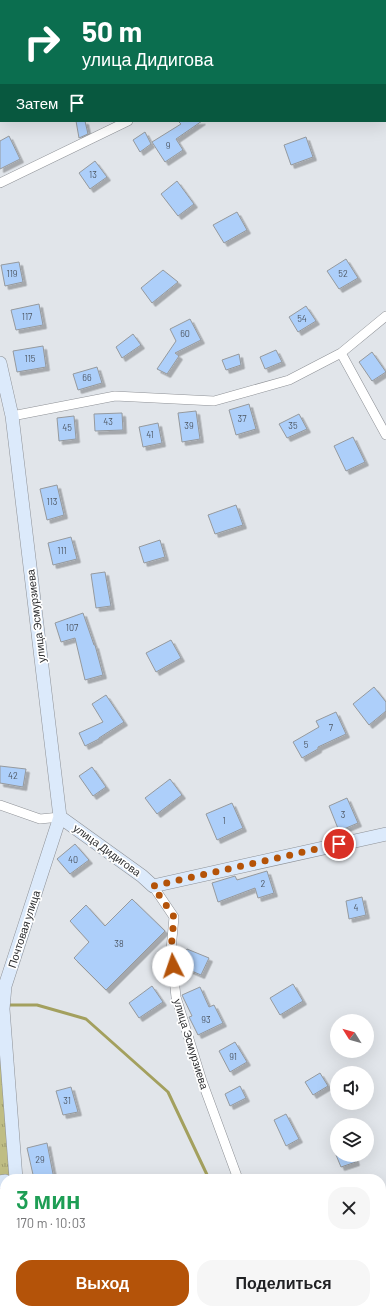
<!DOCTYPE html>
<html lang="ru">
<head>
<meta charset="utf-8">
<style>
	:root { --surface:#fff; --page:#f6f6f6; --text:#202124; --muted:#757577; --accent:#b45309 }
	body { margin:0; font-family:Barlow,sans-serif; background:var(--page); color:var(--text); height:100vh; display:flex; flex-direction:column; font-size:15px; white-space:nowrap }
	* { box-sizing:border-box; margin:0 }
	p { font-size:13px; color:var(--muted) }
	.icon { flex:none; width:22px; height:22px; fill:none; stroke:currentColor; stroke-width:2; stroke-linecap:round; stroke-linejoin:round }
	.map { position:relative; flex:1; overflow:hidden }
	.details { position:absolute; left:0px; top:1174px; width:386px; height:140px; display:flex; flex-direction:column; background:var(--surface); border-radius:16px 16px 0 0; box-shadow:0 4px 16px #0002 }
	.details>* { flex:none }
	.guide { position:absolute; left:0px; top:0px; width:386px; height:122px; box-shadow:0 4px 16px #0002; background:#0b6e4f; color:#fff; overflow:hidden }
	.needle { width:26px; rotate:307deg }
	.tools { position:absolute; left:330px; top:1014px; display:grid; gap:8px }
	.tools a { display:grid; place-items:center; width:44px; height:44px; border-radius:50%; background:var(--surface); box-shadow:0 4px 16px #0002; font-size:20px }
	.pin { position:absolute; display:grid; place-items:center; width:34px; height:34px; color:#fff; margin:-17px; border:2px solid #fff; border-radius:50%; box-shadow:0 1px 4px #0007 }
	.me { position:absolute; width:44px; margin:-22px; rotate:356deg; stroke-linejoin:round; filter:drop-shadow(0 0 3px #0008) }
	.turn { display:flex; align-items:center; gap:14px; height:84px; padding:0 16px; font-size:18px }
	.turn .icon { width:52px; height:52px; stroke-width:2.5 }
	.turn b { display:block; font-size:28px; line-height:34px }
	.then { display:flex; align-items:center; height:38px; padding:0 16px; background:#0003; gap:8px; font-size:15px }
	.round { display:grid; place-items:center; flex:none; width:42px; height:42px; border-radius:16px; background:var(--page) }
	.head { display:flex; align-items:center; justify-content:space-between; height:68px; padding:0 16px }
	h1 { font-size:24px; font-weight:600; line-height:30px; color:#1e9e55 }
	.action { display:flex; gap:8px; margin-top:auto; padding:8px 16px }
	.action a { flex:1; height:46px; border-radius:16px; background:var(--accent); color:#fff; font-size:16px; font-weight:600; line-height:46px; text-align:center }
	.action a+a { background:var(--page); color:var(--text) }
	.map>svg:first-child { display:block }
	.grass { fill:url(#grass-tufts) }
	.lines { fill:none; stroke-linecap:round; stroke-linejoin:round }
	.stream { stroke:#a3a05e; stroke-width:3 }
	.building { fill:#adcffa; stroke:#95999d; filter:url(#shadow) }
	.street-casing { stroke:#8e9196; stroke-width:10 }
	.secondary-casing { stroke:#8e9196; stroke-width:14 }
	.primary-casing { stroke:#6988af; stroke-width:16 }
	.street { stroke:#fff; stroke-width:9 }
	.secondary { stroke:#dceafb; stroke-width:13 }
	.primary { stroke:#b8d4f8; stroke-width:15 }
	.route { stroke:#b45309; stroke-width:7; stroke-dasharray:0 12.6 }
	.labels { text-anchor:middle; stroke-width:3.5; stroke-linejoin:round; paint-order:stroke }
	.number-label { font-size:9px; fill:#4e5763 }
	.street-label { font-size:11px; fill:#2e2f31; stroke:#fff }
</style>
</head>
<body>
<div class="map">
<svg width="386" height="1314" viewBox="0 0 386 1314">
	<defs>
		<pattern id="grass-tufts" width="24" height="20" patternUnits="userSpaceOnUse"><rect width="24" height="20" fill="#bfbd83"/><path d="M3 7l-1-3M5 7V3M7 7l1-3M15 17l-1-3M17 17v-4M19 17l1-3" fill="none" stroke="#9c9a6c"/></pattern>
		<filter id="shadow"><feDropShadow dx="3.5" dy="3.5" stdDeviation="0" flood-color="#0004"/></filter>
	</defs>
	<rect width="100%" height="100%" fill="#e1e5ea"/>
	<path class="grass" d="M0,987L16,1179L0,1182Z"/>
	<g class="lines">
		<path class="stream" d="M8,1005H37L86,1019L168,1092L209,1179
			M257,1309L258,1314"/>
	</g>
	<path class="building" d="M76,121H85L88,134L79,138Z
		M178,121H202L176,139L183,150L165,162L152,142L181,124Z
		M145,132L151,144L140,152L133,140Z
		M9,136L20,159L0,169V141Z
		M306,137L313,157L291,165L284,145Z
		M95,161L107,177L90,189L79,173Z
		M177,181L194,204L178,216L161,194Z
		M237,212L247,230L224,243L213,225Z
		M346,259L358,278L339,289L327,271Z
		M19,262L23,282L5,286L1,265Z
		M163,270L178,282L152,303L141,288Z
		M39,304L43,325L16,330L11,310Z
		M306,306L316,321L298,332L289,317Z
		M190,319L201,340L175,353L179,356L167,374L157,369L176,341L170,329Z
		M133,334L141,345L122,358L116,347Z
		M43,346L46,367L17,372L13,351Z
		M276,350L282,362L265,369L260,357Z
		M372,352L386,372L372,381L359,362Z
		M239,354L241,365L226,370L222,360Z
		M97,367L102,383L78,390L73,374Z
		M249,404L256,429L236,435L229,410Z
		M196,411L200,439L182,442L178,413Z
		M122,413L123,430L95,431L94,414Z
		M299,414L307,429L287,438L279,424Z
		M74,416L76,439L59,441L57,418Z
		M158,423L162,443L143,447L139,427Z
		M353,437L365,462L346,471L334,446Z
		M57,485L64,515L47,520L40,489Z
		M236,505L243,525L215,534L208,515Z
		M71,537L77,559L53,565L48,543Z
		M160,540L165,557L144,563L139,547Z
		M105,572L111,606L96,608L91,574Z
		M83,613L94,645H95L103,675L85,680L75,638L61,642L55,623Z
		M171,640L181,658L156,672L146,653Z
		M374,687L386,702V711L369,725L353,704Z
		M106,695L124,722L99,738V739L85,746L79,733L103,722L92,704Z
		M336,712L346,734L318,747V749L302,758L293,742L319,727L316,721Z
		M0,766L26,769L23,787L0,783Z
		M92,767L106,787L93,796L79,776Z
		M170,779L182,795L157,814L145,798Z
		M347,798L358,823L339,831L329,806Z
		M232,803L243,828L217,840L206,814Z
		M75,844L89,860L70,874L57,859Z
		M267,871L274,893L258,898L255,888L218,902L212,883L235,876L237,880Z
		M362,897L366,915L349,919L346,901Z
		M132,899L165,931L106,990L74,958L89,942L70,921L86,905L105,926Z
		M187,949L209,958L201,975L180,966Z
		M293,984L303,1001L280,1015L270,998Z
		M152,986L163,1002L139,1018L129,1003Z
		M200,987L209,1007L214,1005L223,1023L198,1035L189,1017L192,1016L182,995Z
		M235,1042L247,1062L230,1072L219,1051Z
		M320,1073L328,1086L313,1095L305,1082Z
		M240,1086L246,1098L230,1106L225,1094Z
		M71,1087L78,1112L63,1115L56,1091Z
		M286,1114L299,1139L286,1146L274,1120Z
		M47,1143L54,1179H34L27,1148Z
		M336,1155H354L356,1162L341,1167Z"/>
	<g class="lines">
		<defs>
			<path id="street" d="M282,1V0
				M0,183L128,121
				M341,353L386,435
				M12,416L115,396L214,401L289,380L341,353L386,316
				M0,805L40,819L60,817
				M153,886L174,917L171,950L176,997L202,1081L238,1179
				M284,1309L286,1314"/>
			<path id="secondary" d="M0,363L12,416L60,817L5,986L3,1009L16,1179
				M60,817L142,876L153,886L386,834
				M0,1182L5,1181
				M28,1309L29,1314"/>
			<path id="primary" d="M181,1L184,0
				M0,62L1,61"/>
		</defs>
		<use href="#street" class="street-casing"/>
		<use href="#secondary" class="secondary-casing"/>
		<use href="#primary" class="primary-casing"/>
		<use href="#street" class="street"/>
		<use href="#secondary" class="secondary"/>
		<use href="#primary" class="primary"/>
	</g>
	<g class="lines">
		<path class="route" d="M173,966L171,950L174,917L153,886L339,844"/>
	</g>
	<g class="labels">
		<g class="number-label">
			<text x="168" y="149">9</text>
			<text x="93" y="178">13</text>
			<text x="12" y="277">119</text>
			<text x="343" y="277">52</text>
			<text x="27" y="320">117</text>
			<text x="302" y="322">54</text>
			<text x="185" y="337">60</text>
			<text x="30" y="362">115</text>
			<text x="87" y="381">66</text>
			<text x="242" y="422">37</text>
			<text x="108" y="425">43</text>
			<text x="189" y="429">39</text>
			<text x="293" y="429">35</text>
			<text x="67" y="431">45</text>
			<text x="150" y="438">41</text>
			<text x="52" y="505">113</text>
			<text x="62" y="554">111</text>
			<text x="72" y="631">107</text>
			<text x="331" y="731">7</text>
			<text x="306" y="748">5</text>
			<text x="13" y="779">42</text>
			<text x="343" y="818">3</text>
			<text x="224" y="824">1</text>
			<text x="73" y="863">40</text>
			<text x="263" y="887">2</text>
			<text x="356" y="911">4</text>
			<text x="119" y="947">38</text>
			<text x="206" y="1023">93</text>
			<text x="233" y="1060">91</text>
			<text x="67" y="1104">31</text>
			<text x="40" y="1163">29</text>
		</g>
		<g class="street-label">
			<text transform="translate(36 616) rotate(-97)" y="4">улица Эсмурзиева</text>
			<text transform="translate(107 850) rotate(36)" y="4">улица Дидигова</text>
			<text transform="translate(24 929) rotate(-72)" y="4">Почтовая улица</text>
			<text transform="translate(191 1044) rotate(73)" y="4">улица Эсмурзиева</text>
		</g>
	</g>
</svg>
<div class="tools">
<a><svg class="needle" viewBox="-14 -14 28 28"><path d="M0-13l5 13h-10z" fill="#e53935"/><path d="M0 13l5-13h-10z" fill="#757577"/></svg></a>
<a><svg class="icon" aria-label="sound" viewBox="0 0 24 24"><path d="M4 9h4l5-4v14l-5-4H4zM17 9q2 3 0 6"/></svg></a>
<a><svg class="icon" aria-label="layers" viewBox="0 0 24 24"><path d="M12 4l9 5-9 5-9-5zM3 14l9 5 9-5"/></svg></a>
</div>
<div class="pin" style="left:339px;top:844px;background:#d93025"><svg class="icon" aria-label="arrive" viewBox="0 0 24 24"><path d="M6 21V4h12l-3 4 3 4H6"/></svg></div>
<svg class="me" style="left:173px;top:966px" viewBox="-20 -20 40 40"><circle r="19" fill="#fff"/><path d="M0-13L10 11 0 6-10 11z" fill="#b45309"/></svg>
<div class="guide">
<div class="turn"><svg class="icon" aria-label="right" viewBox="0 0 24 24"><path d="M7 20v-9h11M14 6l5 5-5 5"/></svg><div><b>50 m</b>улица Дидигова</div></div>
<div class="then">Затем<svg class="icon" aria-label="arrive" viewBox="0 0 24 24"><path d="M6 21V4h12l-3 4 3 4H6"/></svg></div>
</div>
<section class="details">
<div class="head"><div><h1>3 мин</h1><p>170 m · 10:03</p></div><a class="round"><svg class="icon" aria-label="close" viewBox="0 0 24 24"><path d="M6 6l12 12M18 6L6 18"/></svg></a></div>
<div class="action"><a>Выход</a><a>Поделиться</a></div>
</section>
</div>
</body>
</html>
